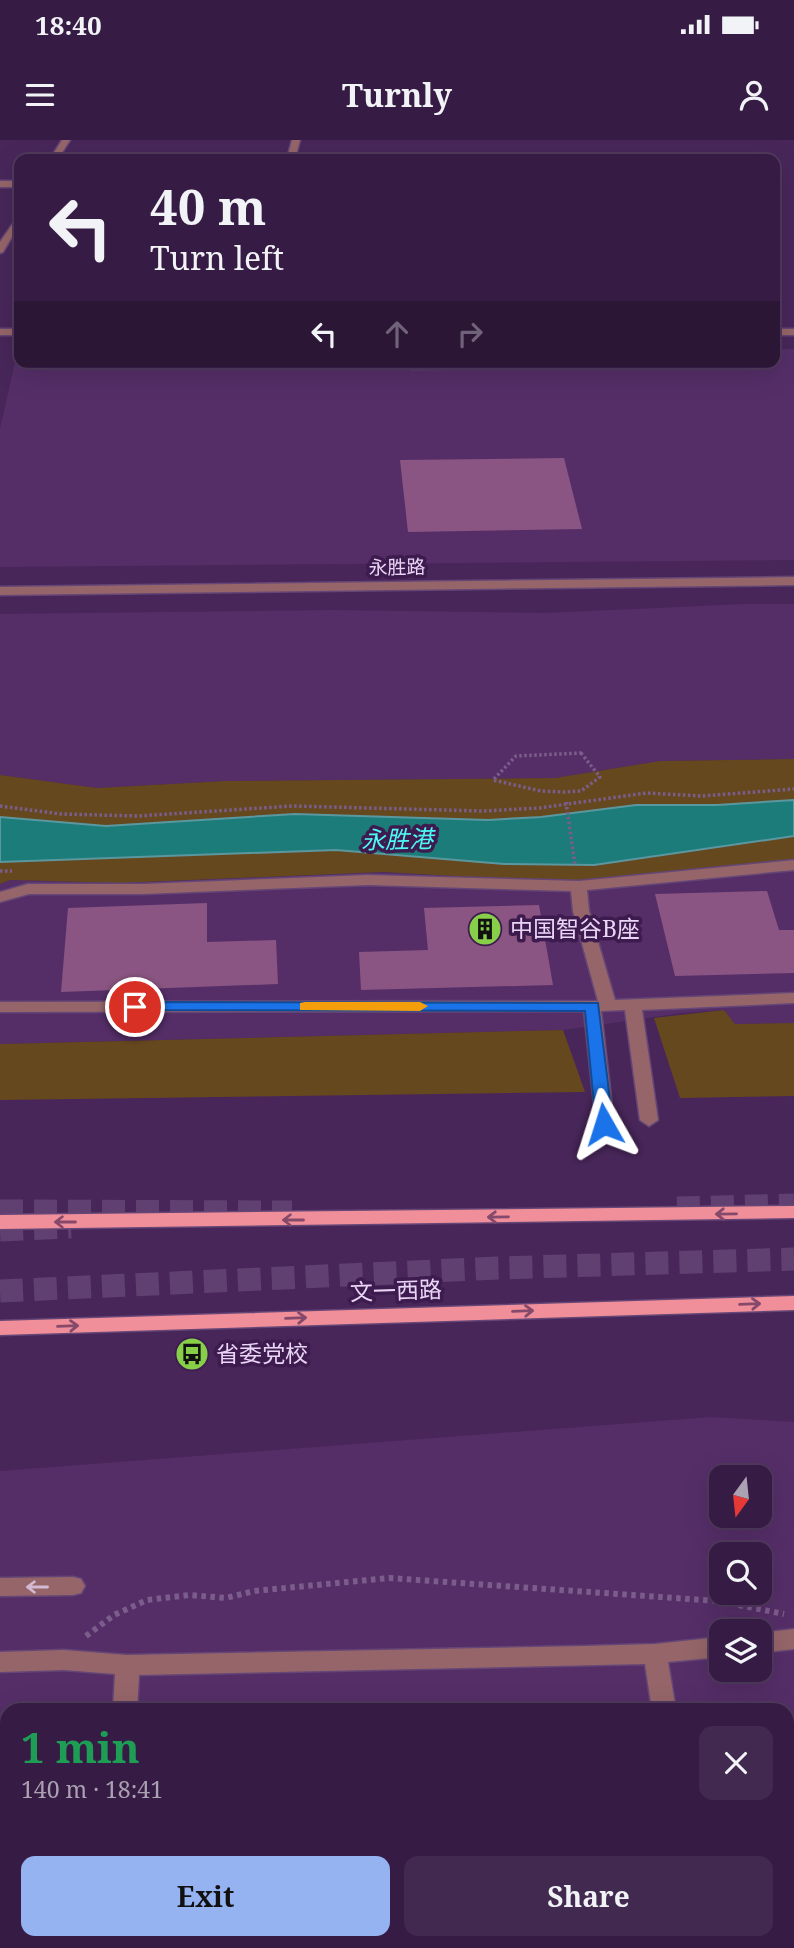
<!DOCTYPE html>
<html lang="en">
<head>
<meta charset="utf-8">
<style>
	:root { --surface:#361c44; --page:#41294f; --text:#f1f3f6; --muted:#aaa1b2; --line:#503a5d; --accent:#95b2f1 }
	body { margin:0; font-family:"Noto Serif","Noto Sans SC",serif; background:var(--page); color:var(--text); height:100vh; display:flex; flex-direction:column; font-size:26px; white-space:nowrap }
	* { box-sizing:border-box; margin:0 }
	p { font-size:23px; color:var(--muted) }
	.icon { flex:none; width:38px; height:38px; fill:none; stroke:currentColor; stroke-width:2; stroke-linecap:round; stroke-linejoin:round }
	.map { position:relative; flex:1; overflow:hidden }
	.details { position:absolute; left:0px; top:1563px; width:794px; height:247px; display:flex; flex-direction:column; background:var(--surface); border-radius:21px 21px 0 0; box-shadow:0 7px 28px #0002,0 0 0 2px var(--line) }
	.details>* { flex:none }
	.banner { position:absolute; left:14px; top:14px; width:766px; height:214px; border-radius:14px; box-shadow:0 7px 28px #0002,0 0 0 2px var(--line); background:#361c44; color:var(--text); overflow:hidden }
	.needle { width:46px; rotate:195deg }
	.controls { position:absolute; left:709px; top:1325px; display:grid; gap:14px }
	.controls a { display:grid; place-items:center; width:63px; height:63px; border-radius:14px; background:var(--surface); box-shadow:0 7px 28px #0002,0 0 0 2px var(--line); font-size:35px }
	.pin { position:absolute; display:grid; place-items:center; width:60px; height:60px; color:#fff; margin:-30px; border:4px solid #fff; border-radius:50%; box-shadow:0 2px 7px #0007 }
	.me { position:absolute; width:77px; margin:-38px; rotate:354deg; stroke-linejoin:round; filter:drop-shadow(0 0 5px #0008) }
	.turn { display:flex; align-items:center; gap:24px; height:147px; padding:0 21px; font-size:32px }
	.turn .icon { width:91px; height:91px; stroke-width:2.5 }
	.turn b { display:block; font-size:49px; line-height:60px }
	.lanes { display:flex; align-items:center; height:66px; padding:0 21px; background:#0003; justify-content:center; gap:35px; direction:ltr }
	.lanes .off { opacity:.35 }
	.round { display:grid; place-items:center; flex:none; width:74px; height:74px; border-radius:14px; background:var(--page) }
	.head { display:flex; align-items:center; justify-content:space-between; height:119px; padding:0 21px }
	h1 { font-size:42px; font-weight:700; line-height:52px; color:#1e9e55 }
	.button { display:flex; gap:14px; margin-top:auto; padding:14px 21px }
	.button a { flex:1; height:80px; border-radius:14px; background:var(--accent); color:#111; font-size:28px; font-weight:700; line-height:80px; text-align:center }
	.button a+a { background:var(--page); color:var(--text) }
	.status { display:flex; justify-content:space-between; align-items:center; height:49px; padding:0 35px; background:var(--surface); direction:ltr }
	.status svg { height:19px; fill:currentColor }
	header { display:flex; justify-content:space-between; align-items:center; height:91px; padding:0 21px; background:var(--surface); font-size:32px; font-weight:700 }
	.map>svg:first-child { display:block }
	.built { fill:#552e68; fill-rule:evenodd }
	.green { fill:#66481f }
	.water { fill:#1c7c7a; stroke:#5a979f; stroke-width:2 }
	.building { fill:#8a5582 }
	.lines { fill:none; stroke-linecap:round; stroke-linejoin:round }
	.highway-tunnel { stroke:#604071; stroke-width:23; stroke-dasharray:23 11; stroke-linecap:butt }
	.minor-casing { stroke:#654676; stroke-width:3 }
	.major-casing { stroke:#654676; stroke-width:3 }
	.path-far1 { stroke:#7b5d8b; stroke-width:3.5; stroke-dasharray:2.5 2.5; stroke-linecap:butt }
	.path { stroke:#7b5d8b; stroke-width:6; stroke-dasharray:4.5 4.5; stroke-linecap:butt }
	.minor { fill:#956569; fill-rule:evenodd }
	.major { fill:#f08e99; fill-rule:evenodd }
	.path-bridge { stroke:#7b5d8b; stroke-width:3.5; stroke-dasharray:2.5 2.5; stroke-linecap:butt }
	.oneway { stroke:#85496c }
	.oneway2 { stroke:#d4b9d2 }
	.route { fill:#1a73e8; stroke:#114b97; stroke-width:2 }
	.slow { fill:#f59e0b }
	.labels { text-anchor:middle; stroke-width:7; stroke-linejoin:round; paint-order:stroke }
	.far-street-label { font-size:19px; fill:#e9d5f5; stroke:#3d1b4e }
	.poi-label { font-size:23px; fill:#e9d5f5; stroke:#3d1b4e; text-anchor:start }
	.street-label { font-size:23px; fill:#e9d5f5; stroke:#3d1b4e }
	.water-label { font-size:24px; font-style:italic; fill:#4df9f5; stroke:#3d1b4e }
</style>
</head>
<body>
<div class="status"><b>18:40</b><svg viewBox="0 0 49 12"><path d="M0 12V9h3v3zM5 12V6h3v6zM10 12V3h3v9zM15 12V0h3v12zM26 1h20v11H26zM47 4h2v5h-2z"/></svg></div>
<header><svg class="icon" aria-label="menu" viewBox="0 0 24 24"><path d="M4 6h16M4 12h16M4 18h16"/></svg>Turnly<svg class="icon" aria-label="person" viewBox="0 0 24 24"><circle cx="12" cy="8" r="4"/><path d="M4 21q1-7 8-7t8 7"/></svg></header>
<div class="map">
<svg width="794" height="1808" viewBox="0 0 794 1808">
	<rect width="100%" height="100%" fill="#48265a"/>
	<path class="built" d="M775,209H794V420L0,427V289L16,218L19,222H775Z
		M745,464H794V619L660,621L555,638L225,641L97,648L0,635V474L334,470L546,473Z
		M794,721V883L735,884L724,870L682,873L563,890L0,904V744L10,740L123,743L383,732L560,742Z
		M711,1277L794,1282V1808H0V1331ZM721,1337H760V1376H721ZM721,1414H760V1452H721ZM721,1491H760V1530H721ZM7,1570H788V1802H7Z"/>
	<path class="green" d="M794,619V660L717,665H636L541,677L488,680L295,674L106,686L0,677V635L97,648L225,641L555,638L660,621Z
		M794,696V719L560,742L383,732L120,743L10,740L0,744V722L336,710L504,724L594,725Z
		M724,870L735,884L794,883V956L680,958L654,878Z
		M563,890L585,952L0,960V904Z"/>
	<path class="water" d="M794,660V696L594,725L504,724L336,710L0,722V677L106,686L295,674L488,680L541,677L636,665H717Z"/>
	<path class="building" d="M564,318L582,389L408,392L400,320Z
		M767,751L779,790H794V833L675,836L655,754Z
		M207,763V802L276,800L278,844L61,852L68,768Z
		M539,765L553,845L361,850L359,812L428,810L424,768Z"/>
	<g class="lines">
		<path class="highway-tunnel" d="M677,1068L794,1065
			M0,1071L292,1072
			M0,1090L71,1087
			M0,1151L498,1128L794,1119"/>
		<defs>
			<path id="minor" d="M62,0H70L58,19H50Z
				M292,0H300L295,19H287Z
				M0,41H19V47H0Z
				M19,75V85L3,112L0,113V102Z
				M0,189H19V195H0Z
				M775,189H794V195H775Z
				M508,222L511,225L506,228L411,229L406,226L411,223Z
				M794,437V445L0,455V447Z
				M794,720V730L587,750L589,771L615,860L794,853V863L642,870L658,980L649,986L640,980L625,870L601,871L614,983L605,989L596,983L584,871L0,872V862L598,861L573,771L571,751L368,745L143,754H29L0,762V752L28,744H143L368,735L579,741Z
				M73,1437L81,1439L85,1446L81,1453L73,1455L0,1456V1438Z
				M794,1489V1509L760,1513V1493Z
				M721,1497V1517L668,1522L676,1570H652L645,1524L139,1535L137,1570H113L115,1534L64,1530L0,1532V1512L64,1510L127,1515L585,1506L655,1504Z
				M98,1802H124V1808H98Z
				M690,1802H716L717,1808H691Z"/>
			<path id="major" d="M794,1066V1078L0,1089V1075Z
				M794,1156V1170L0,1195V1181Z"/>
		</defs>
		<use href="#minor" class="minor-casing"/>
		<use href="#major" class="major-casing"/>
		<path class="path-far1" d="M581,613L600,637L581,651L564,652L541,651L493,640L516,616Z
			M0,666L61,674L138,676L292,666L483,671L539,668L646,653L702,656L794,649
			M0,731H12"/>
		<path class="path" d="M86,1496L114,1475L147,1460L189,1455L226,1458L254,1451L389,1438L718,1461L784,1474"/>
		<use href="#minor" class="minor"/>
		<use href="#major" class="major"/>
		<path class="path-bridge" d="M566,662L575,725"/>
	</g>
	<defs><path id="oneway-shaft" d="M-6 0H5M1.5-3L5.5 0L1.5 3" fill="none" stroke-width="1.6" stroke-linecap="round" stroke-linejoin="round" transform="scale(1.75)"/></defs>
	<g class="oneway">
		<use href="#oneway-shaft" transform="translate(726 1074) rotate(179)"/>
		<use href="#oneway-shaft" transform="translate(498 1077) rotate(179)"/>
		<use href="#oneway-shaft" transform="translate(293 1080) rotate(180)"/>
		<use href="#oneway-shaft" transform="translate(65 1082) rotate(180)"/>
		<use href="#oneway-shaft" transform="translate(750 1164) rotate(-2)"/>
		<use href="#oneway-shaft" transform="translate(523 1171) rotate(-2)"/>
		<use href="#oneway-shaft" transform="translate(296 1178) rotate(-2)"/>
		<use href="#oneway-shaft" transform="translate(68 1186) rotate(-2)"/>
	</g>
	<use class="oneway2" href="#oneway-shaft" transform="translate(37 1447) rotate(180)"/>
	<path class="route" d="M135,862L598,863L613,984L604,989L596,984L585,871L129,870V863Z"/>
	<path class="slow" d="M305,862H420L428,866L420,871L300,870V863Z"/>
	<defs>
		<symbol id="building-disc" viewBox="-11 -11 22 22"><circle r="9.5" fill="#88cf49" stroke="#3d1b4e"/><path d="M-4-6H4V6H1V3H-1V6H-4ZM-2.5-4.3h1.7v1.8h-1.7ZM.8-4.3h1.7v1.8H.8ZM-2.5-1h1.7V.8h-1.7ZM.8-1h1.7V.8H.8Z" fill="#111"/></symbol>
		<symbol id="bus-disc" viewBox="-11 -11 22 22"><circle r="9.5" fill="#88cf49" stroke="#3d1b4e"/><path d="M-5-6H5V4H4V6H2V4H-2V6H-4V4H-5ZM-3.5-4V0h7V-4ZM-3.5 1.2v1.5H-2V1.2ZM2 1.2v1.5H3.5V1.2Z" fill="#111"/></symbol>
	</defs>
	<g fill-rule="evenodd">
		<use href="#building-disc" x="466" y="770" width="38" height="38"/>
		<use href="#bus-disc" x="173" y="1195" width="38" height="38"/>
	</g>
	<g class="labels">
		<g class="far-street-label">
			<text transform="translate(397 427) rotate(-1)" y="7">永胜路</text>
		</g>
		<g class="poi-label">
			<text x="510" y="797">中国智谷B座</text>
			<text x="216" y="1222">省委党校</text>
		</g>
		<g class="street-label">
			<text transform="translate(396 1151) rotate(-2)" y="8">文一西路</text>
		</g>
		<g class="water-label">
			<text transform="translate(397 700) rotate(-1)" y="8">永胜港</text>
		</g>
	</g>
</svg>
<div class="controls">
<a><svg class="needle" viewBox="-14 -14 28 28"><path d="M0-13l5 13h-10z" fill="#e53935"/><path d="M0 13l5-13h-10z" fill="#aaa1b2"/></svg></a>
<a><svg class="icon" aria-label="search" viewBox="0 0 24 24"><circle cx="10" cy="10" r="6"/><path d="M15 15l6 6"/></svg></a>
<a><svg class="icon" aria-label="layers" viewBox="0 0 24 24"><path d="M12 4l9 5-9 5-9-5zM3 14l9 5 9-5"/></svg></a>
</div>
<div class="pin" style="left:135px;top:867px;background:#d93025"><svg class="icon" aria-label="arrive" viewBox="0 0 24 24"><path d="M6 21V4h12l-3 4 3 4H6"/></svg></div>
<svg class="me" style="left:604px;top:984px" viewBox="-20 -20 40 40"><path d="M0-17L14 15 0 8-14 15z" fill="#1a73e8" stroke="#fff" stroke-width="4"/></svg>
<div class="banner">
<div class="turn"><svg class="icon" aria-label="left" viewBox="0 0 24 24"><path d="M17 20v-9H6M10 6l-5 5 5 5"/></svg><div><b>40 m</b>Turn left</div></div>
<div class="lanes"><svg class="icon" aria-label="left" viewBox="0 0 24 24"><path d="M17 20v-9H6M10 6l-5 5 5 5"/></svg><svg class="icon off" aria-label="ahead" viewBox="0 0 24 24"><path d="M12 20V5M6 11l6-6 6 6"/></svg><svg class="icon off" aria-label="right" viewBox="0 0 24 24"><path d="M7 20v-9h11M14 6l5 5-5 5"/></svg></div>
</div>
<section class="details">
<div class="head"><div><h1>1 min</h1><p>140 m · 18:41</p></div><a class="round"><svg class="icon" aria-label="close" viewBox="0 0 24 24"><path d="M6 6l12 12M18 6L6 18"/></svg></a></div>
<div class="button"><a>Exit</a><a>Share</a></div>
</section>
</div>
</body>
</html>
